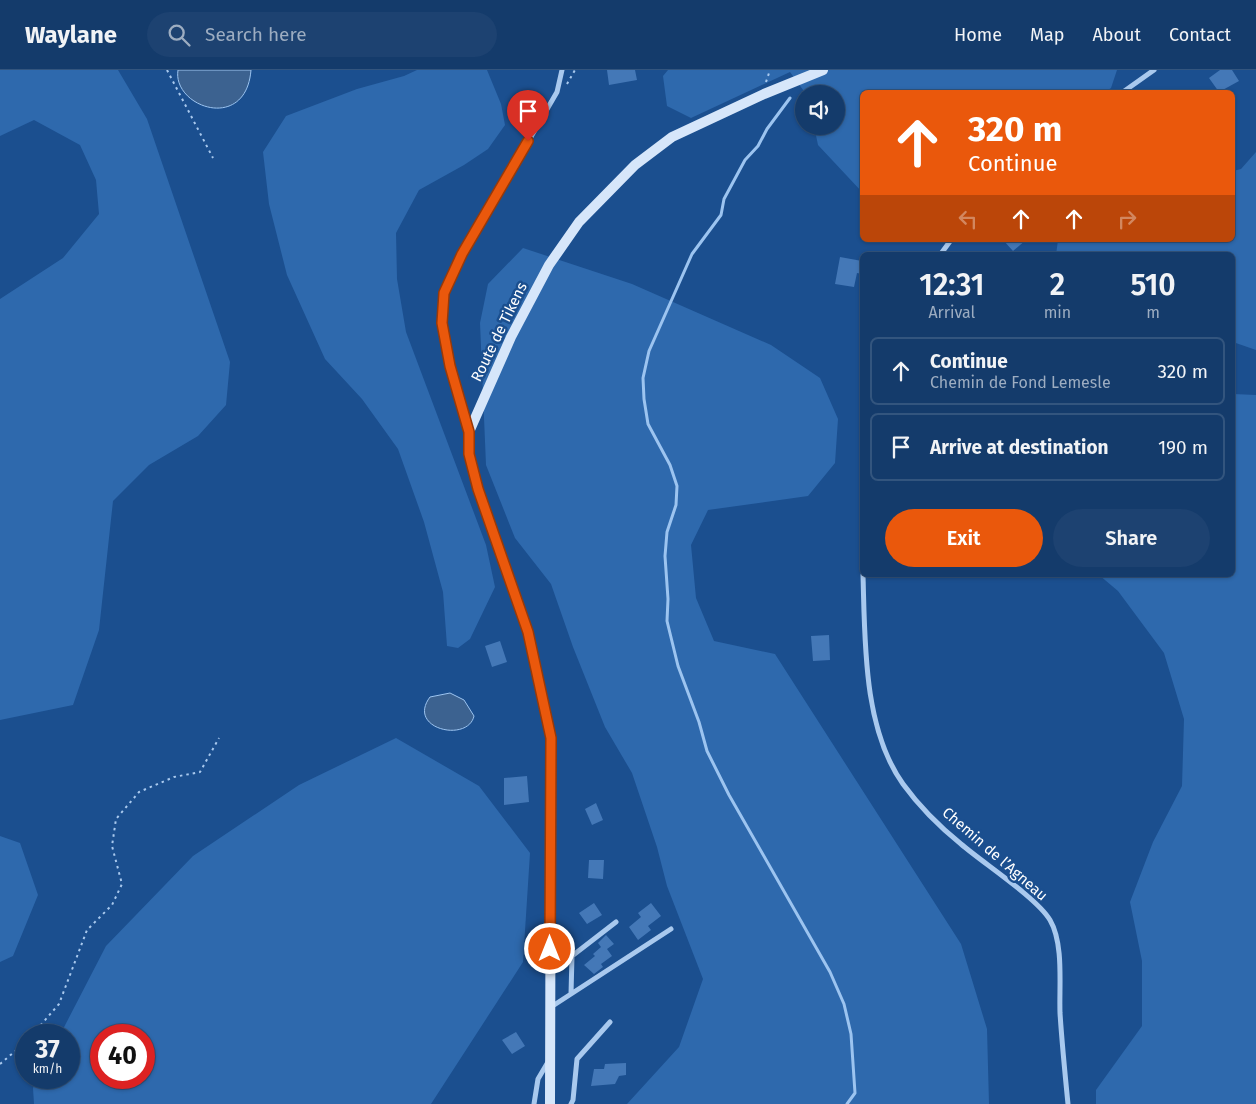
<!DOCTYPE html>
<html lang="en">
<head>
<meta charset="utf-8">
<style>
	:root { --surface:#143b6b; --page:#1d4271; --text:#f1f3f6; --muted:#9dadc1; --line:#33557e; --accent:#ea580c }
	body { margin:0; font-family:"Fira Sans",sans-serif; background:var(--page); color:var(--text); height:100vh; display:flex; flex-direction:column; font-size:19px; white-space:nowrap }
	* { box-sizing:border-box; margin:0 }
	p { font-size:16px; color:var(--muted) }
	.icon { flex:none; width:28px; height:28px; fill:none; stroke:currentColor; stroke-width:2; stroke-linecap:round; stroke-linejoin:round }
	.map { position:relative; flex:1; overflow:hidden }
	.panel { position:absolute; left:860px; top:182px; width:375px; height:325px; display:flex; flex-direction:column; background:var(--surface); border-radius:8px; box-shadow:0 1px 4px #0004,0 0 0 1px var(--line) }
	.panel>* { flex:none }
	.guide { position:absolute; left:860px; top:20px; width:375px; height:152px; border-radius:8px; box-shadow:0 1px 4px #0004,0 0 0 1px var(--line); background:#ea580c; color:#fff; overflow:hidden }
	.fabs { position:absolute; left:795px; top:15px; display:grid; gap:10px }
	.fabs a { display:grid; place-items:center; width:50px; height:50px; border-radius:50%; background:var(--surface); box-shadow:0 1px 4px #0004,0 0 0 1px var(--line); font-size:25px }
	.speed { position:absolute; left:15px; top:954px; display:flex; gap:10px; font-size:25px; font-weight:700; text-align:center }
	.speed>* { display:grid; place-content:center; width:65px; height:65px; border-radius:50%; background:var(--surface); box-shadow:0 1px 4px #0004,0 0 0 1px var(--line); line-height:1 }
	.speed small { font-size:12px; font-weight:400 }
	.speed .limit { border:8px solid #d22; background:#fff; color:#111 }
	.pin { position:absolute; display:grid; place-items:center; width:42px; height:42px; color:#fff; margin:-51px -21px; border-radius:50% 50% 50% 0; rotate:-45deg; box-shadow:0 0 5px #0007 }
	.pin .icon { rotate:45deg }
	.me { position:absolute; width:55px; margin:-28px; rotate:0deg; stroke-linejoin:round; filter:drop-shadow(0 0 4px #0008) }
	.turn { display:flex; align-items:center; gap:18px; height:105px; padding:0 25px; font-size:22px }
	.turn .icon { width:65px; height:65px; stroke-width:2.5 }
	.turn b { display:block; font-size:35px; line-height:42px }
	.lanes { display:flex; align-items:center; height:48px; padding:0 25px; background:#0003; justify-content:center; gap:25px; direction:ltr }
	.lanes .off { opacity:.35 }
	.eta { display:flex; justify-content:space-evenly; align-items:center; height:85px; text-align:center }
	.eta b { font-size:30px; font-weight:600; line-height:35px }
	.cta { display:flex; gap:10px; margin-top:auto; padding:10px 25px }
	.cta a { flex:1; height:58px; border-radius:30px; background:var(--accent); color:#fff; font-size:20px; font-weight:600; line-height:58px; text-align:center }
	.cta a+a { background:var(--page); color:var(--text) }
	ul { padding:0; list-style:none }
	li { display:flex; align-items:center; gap:15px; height:68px; margin:0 10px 8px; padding:0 15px; border:2px solid var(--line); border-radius:8px }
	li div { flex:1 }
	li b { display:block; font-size:19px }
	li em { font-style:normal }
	header { display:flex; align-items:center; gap:30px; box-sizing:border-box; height:70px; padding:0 25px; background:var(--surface); border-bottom:1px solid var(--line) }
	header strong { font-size:24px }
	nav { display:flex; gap:28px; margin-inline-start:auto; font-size:18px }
	.search { width:350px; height:45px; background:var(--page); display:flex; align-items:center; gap:12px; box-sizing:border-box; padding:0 18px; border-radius:28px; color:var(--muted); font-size:19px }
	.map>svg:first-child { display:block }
	.green { fill:#2e69ad; fill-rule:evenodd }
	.water { fill:#3c6290; stroke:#9cc4f0 }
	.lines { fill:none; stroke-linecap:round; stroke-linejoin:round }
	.stream { stroke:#9cc4f0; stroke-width:3 }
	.building { fill:#4478b7 }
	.path { stroke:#a9c9ee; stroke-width:2; stroke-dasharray:2.5 4; stroke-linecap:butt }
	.street { stroke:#a9c9ee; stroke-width:5 }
	.secondary { stroke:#d6e6fa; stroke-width:10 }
	.route-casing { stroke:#983908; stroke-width:12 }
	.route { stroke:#ea580c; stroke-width:9 }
	.labels { text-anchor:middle; stroke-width:5; stroke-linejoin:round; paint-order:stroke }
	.street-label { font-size:15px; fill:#fff; stroke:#1b4f8f }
</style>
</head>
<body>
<header>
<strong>Waylane</strong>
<div class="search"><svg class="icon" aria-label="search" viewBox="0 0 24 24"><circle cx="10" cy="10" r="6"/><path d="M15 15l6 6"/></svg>Search here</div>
<nav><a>Home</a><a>Map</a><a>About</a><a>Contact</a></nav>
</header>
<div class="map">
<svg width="1256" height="1034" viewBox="0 0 1256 1034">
	<rect width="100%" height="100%" fill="#1b4f8f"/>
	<path class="green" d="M0,0H118L147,49L230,292L226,335L198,366L149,395L113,431L99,560L73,635L0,650V229L63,188L99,144L96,110L80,75L34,50L0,66Z
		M417,0H487L501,34L505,55L488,79L464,95L419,120L396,163L397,209L406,262L486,475L495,517L470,569L458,578L447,576L443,522L424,452L398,379L362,329L325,289L287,205L269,134L263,82L286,46L357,19L404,6Z
		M668,0H1117L1111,18L1105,22H862V122L818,75L814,56H836V24H806L790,2L691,48L667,36L663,6Z
		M1256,82V280L1233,272L1232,185H1056L1058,170H1232L1233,101L1241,99Z
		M523,178L632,214L771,275L820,308L838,349L835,393L808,426L708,440L691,475L696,528L714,571L775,584L961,874L987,959L989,1034H627L679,977L703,909L667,816L657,777L632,703L605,657L573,577L551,514L515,468L486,395L480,253L488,214Z
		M1233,324L1256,325V1034H1096V1020L1142,956V891L1130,832L1153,772L1182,716L1184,649L1164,583L1118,521L1099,505H1232Z
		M396,668L479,716L530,783L523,892L431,1034H34L33,1018L38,1008H69V965H60L106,876L193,786L299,715ZM101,965H144V1008H101Z
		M0,766L20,773L38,825L13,886L0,892Z"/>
	<path class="water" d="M178,0H251C246,63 172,37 178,0Z
		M450,623L464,630L474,646C468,673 406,659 430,627Z"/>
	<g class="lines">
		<path class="stream" d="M790,28L767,59L758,76L745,90L724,129L721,145L692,184L649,281L643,308L644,329L648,354L670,395L677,416L676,435L667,462L665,486L668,529L667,551L678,596L699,652L707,681L729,725L830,902L844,934L851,964L855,1023L847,1034"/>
	</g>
	<path class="building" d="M607,0H635L637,10L609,15Z
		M1220,0H1232L1239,11L1219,22L1209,8Z
		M1003,170H1026L1013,181Z
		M840,187L862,191V204L857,203L854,217L835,214Z
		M829,565L830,590L813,591L811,566Z
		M500,571L507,592L492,597L485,576Z
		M527,706L529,732L504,735V708Z
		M596,733L603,750L592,755L585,739Z
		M589,790H604L603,809L588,808Z
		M594,833L602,845L587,854L579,843Z
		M651,833L661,846L648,856L651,860L638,870L629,857L641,847L638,843Z
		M606,865L614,874L607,879L612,886L601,894L603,897L594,904L584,895L595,886L593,884L601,877L598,873Z
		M516,962L525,976L512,984L502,970Z
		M626,993V1005L619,1006L615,1014L591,1016L594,999H604L605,994Z"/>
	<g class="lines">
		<path class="path" d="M167,0L213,88
			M766,12L770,0
			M567,14L575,0
			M32,965L59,934L87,860L112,835L122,814L112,776L116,749L139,722L174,707L200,702L219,668
			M0,994L26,972"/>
		<path class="street" d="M1123,22L1154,0
			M940,185L951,170
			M468,359L450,296L442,253L444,223L463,184L557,22L562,0
			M862,400V480
			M863,505C865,571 863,658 903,714C919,736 940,757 961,774C983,793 1037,828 1050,850C1064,874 1059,916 1060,943C1062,974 1065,1004 1068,1034
			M571,924L572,886L616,852
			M551,937L671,859
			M534,1034L538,1009L548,992
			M571,1034L573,1030L577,989L610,952"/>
		<path class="secondary" d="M550,1034L551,668L528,562L478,419L469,384V362L511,267L549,195L579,152L635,95L672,67L764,24L823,0"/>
	</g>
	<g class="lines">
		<defs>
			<path id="route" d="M528,71L462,184L444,223L442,253L450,296L469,362V384L478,419L528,562L551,668L550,879"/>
		</defs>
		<use href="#route" class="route-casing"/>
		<use href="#route" class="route"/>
	</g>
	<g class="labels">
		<g class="street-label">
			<text transform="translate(499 262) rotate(-64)" y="5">Route de Tikens</text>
			<text transform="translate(995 784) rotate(41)" y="5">Chemin de l’Agneau</text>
		</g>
	</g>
</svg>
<div class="fabs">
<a><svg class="icon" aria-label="sound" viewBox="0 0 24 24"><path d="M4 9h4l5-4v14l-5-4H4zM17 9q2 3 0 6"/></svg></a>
</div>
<div class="speed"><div>37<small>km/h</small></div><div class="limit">40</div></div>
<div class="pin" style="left:528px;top:71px;background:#d93025"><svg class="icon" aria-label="arrive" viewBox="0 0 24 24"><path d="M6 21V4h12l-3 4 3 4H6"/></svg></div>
<svg class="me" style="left:550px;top:879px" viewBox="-20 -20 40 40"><circle r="17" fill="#ea580c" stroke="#fff" stroke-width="3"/><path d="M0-11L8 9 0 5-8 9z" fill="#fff"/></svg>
<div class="guide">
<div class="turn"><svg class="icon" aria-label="ahead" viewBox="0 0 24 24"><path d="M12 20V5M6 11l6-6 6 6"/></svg><div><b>320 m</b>Continue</div></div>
<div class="lanes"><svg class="icon off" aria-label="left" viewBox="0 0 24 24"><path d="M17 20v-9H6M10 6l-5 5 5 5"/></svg><svg class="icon" aria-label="ahead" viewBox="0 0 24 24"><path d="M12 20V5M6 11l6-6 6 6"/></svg><svg class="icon" aria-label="ahead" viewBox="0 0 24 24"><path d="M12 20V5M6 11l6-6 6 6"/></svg><svg class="icon off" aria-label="right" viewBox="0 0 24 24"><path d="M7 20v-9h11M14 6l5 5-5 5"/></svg></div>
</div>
<section class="panel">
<div class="eta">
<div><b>12:31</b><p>Arrival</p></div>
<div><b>2</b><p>min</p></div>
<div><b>510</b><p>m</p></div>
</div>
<ul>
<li><svg class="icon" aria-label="ahead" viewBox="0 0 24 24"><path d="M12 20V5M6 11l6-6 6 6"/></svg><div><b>Continue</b><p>Chemin de Fond Lemesle</p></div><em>320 m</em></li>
<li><svg class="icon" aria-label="arrive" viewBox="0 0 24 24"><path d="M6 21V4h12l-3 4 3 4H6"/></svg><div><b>Arrive at destination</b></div><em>190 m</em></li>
</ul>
<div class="cta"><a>Exit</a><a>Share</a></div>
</section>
</div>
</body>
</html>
